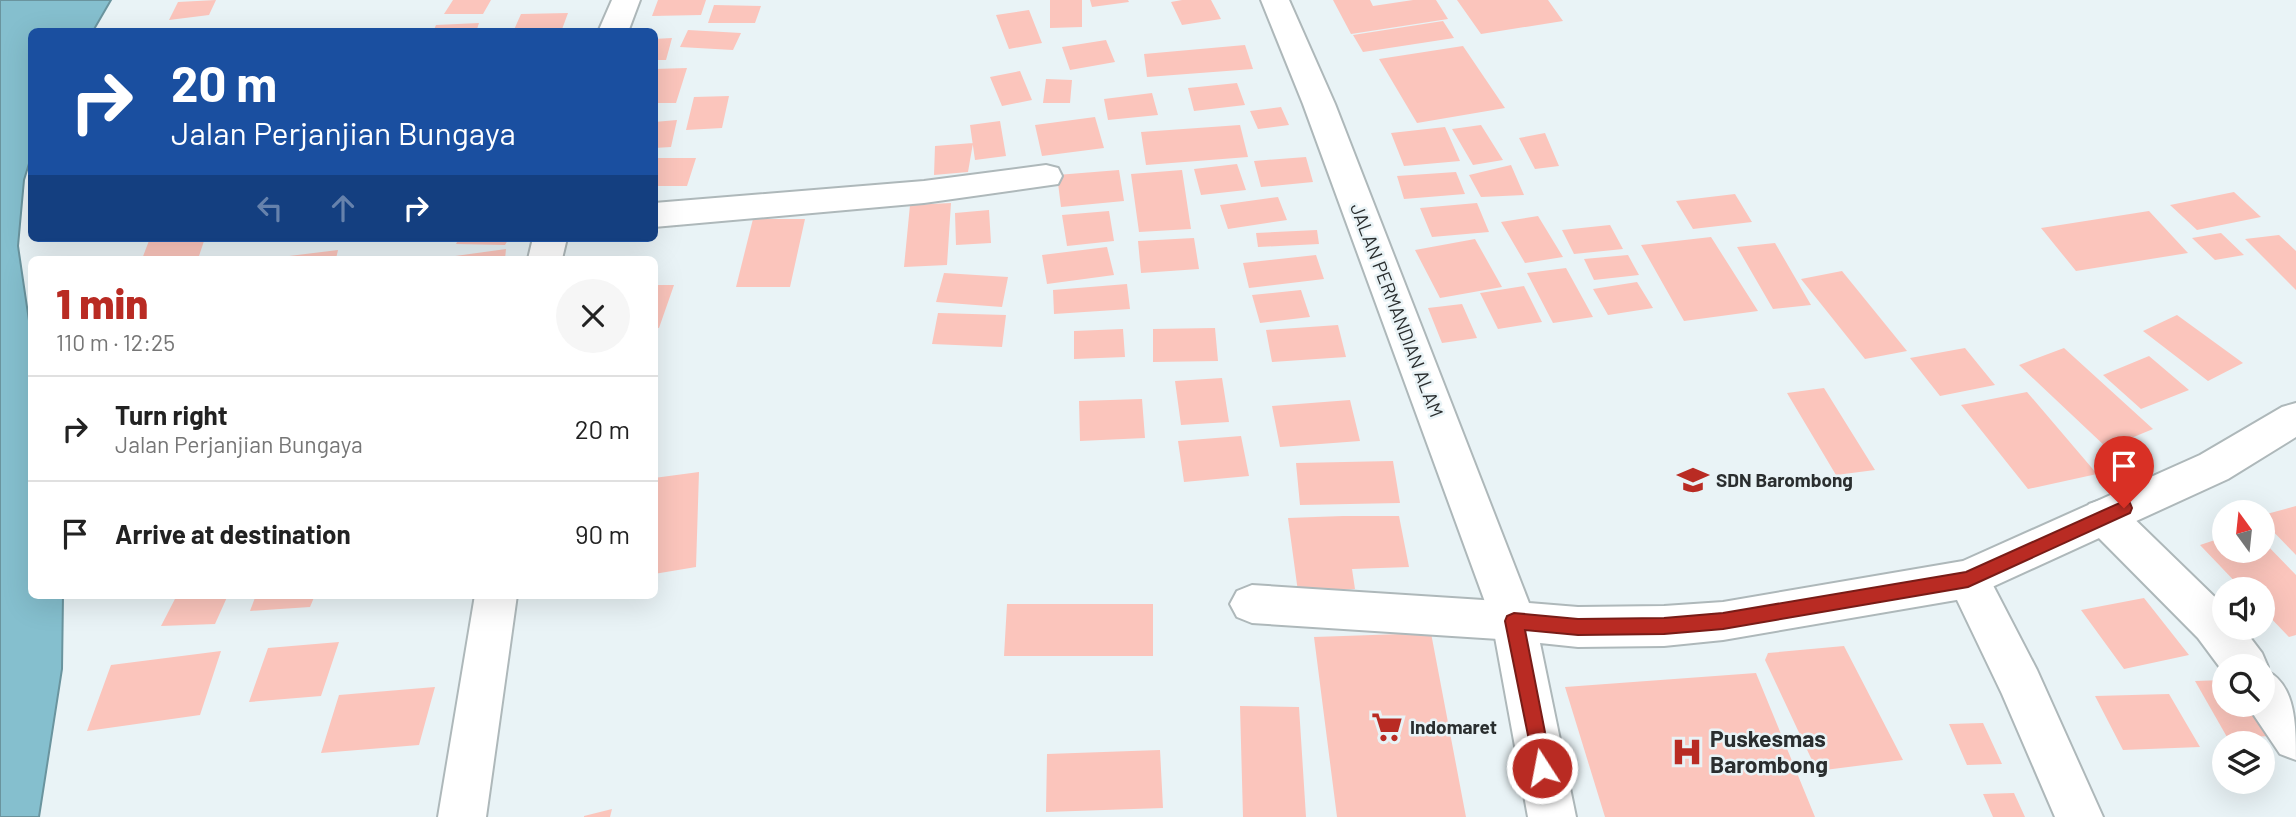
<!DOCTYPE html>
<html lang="en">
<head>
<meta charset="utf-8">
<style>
	:root { --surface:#fff; --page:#f6f6f6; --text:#222; --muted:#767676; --line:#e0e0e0; --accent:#b92b23 }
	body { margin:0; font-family:Barlow,sans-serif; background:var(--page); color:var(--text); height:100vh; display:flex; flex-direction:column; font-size:26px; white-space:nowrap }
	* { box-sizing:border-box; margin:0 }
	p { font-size:23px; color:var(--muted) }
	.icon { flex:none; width:38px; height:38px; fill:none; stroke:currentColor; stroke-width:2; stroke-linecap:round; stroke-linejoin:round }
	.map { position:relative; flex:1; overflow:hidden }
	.panel { position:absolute; left:28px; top:256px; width:630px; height:343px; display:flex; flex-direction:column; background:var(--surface); border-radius:10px; box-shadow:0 7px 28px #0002 }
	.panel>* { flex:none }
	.guide { position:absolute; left:28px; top:28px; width:630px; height:214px; border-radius:10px; box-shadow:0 7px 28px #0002; background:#1a4fa0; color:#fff; overflow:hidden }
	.needle { width:46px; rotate:345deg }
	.fabs { position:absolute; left:2212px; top:500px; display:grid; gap:14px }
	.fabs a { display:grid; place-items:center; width:63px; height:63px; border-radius:50%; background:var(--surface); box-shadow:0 7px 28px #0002; font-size:35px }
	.pin { position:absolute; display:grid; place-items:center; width:60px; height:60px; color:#fff; margin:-72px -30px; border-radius:50% 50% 50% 0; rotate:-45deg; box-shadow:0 0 7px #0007 }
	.pin .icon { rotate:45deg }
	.me { position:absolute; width:77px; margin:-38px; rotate:349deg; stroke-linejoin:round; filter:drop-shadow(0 0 5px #0008) }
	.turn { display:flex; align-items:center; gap:24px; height:147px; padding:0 28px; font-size:32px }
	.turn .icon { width:91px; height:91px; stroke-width:2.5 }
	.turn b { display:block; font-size:49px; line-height:60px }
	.lanes { display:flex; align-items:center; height:66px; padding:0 28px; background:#0003; justify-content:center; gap:35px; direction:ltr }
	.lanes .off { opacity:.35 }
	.round { display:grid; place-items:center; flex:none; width:74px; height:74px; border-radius:37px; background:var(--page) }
	.head { display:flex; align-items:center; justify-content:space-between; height:119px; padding:0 28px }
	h1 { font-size:42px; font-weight:800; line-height:52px; color:var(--accent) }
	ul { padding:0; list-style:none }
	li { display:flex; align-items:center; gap:21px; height:105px; padding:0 28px; border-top:2px solid var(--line) }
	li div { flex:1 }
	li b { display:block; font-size:26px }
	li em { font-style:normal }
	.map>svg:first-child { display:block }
	.water { fill:#85bfce; stroke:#6a949e; stroke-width:2 }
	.building { fill:#fbc5bc }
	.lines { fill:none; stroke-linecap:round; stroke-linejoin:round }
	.street-casing { stroke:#aeb8ba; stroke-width:4 }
	.secondary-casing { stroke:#aeb8ba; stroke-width:4 }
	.street { fill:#fff; fill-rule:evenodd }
	.secondary { fill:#fff; fill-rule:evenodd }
	.route { fill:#b92b23; stroke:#781c17; stroke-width:2 }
	.labels { text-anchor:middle; stroke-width:5; stroke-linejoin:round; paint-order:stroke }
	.street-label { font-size:19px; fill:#2a2e2f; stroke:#e9f3f6 }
	.poi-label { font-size:19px; font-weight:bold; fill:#2a2e2f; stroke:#e9f3f6; text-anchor:start }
	.near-poi-label { font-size:23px; font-weight:bold; fill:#2a2e2f; stroke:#e9f3f6; text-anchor:start }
</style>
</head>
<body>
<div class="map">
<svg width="2296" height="817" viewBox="0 0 2296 817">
	<rect width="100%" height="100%" fill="#e9f3f6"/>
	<path class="water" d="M0,0H111L93,31L32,32L31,157L24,180L18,246L31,334L32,595H63L62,669L39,817H0Z"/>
	<path class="building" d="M216,0L209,15L169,20L178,2Z
		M453,0H491L483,14H444Z
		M658,0H706L701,15L652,16Z
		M1050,0H1082V27L1050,28Z
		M1090,0H1128L1129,2L1092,7Z
		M1182,0H1211L1221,19L1182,25L1171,2Z
		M1333,0H1370L1373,6L1413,0H1436L1448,19L1351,34Z
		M1457,0H1548L1563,21L1481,34Z
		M714,5L761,6L755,23H708Z
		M1029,10L1042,43L1009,49L996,15Z
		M568,13L561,32H513L521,14Z
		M1443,21L1454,38L1363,52L1353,35Z
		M479,23L476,32H433L436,25Z
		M688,30L741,33L733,50L680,47Z
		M672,38L666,60H654V39Z
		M1106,40L1115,62L1070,70L1062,47Z
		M1245,45L1253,69L1147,77L1144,54Z
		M1463,46L1505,108L1417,123L1379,59Z
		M687,68L676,103H654V69Z
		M1020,71L1032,100L1002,106L990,77Z
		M1046,79L1072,80L1070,103H1043Z
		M1237,83L1245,105L1194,111L1188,88Z
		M1152,93L1158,115L1108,120L1104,99Z
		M729,96L722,128L686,130L694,97Z
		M1281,107L1289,125L1258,129L1250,111Z
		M1095,117L1104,148L1042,156L1035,125Z
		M677,120L671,147L654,148V122Z
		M1000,121L1006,156L975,160L970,125Z
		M1240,125L1248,157L1146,165L1141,132Z
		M1481,125L1503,160L1473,165L1452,129Z
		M1445,127L1460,161L1404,166L1391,133Z
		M1545,133L1559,166L1535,169L1519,138Z
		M973,143L968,172L934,175L935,146Z
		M1306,157L1313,182L1261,187L1254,161Z
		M654,158H696L687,186H654Z
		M1237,164L1246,190L1201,195L1194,169Z
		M1511,165L1524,195L1481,197L1469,175Z
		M1119,170L1124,201L1061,207L1057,175Z
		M1182,170L1191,229L1139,232L1131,174Z
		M1456,172L1465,194L1404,199L1397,176Z
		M2234,192L2261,217L2197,230L2170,205Z
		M1735,194L1752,222L1693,229L1676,201Z
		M1278,197L1287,220L1228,229L1220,205Z
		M951,203L947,265L904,267L910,205Z
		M1477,203L1489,232L1432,237L1420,208Z
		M989,210L991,243L956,245L955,213Z
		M1109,211L1114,241L1067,246L1062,215Z
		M2149,211L2188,253L2076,271L2041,228Z
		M1538,216L1563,257L1525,263L1501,222Z
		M753,219H805L790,287H736Z
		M1610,225L1623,249L1574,254L1562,230Z
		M1317,230L1319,244L1258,247L1256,233Z
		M2221,233L2244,255L2215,260L2192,238Z
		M2279,235L2296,251V290L2245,239Z
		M1711,237L1758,311L1684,321L1641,245Z
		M150,238H205L198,259H142Z
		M459,238H509L505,245L456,244Z
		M1194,238L1199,269L1141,273L1138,241Z
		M1475,239L1502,287L1440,298L1415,250Z
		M1775,243L1811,305L1773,309L1737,247Z
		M1107,247L1114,275L1047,284L1042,255Z
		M506,249L505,259H448V257Z
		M338,250L336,259H282L281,257Z
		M1316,255L1324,279L1249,288L1243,263Z
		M1628,255L1639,275L1594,280L1584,259Z
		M1566,268L1593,317L1553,323L1527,273Z
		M1842,271L1907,351L1865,359L1801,279Z
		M944,273L1008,277L1002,307L936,302Z
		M1637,282L1653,308L1608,315L1593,289Z
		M1127,284L1130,309L1054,314L1053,290Z
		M654,285H674L659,328L654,327Z
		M1524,286L1542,322L1498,329L1480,293Z
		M1301,290L1310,317L1260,323L1252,295Z
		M1462,304L1477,338L1442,343L1428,308Z
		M938,313L1006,315L1002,347L932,344Z
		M2177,315L2243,363L2208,381L2143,331Z
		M1338,325L1346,357L1272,362L1266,330Z
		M1215,328L1218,361L1153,362V329Z
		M1123,329L1125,357L1074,359V331Z
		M1965,348L1995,385L1940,396L1910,358Z
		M2064,348L2153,429L2107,448L2019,365Z
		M2149,356L2189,390L2141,409L2103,375Z
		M1222,378L1229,422L1181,425L1175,381Z
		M1824,388L1875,470L1836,475L1787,393Z
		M2027,392L2097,474L2028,489L1961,405Z
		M1142,399L1145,438L1080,441L1079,401Z
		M1350,400L1360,441L1280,447L1272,406Z
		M1241,436L1249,476L1184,482L1178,441Z
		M1393,461L1400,503L1300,505L1296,463Z
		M699,472L696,567L654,574V478Z
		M2296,506V555L2263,521V515Z
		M1343,516H1399L1409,567L1352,569L1355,589L1298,592L1288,518Z
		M2224,537V551H2263V541L2296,575V635L2289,637L2263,610V590H2243L2200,545Z
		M177,595H228L215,624L161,626Z
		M256,595H315L310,607L250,611Z
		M2144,598L2189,655L2124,669L2081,610Z
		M1007,604H1153V656H1004Z
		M1431,633L1466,817H1337L1314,637Z
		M339,642L321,696L249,702L268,648Z
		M1844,646L1903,760L1817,771L1765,660L1768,653Z
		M221,651L200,715L87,731L111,665Z
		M1756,673L1815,817H1605L1565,687Z
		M2224,680V705H2264L2283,736L2227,737L2195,681Z
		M435,687L419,745L321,753L339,695Z
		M2169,694L2200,747L2123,750L2095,696Z
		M1240,706L1299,707L1306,817H1243Z
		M1983,723L2002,764L1967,765L1949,724Z
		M1160,750L1163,808L1046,812L1047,754Z
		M2014,793L2025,817H1993L1983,794Z
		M612,809L610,817H584V816Z"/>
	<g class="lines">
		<defs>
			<path id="street" d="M612,0H640L628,32H598Z
				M1046,165L1058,168L1062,176L1058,184L924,203L654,227V203L924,181Z
				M533,238H567L562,259H528Z
				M2104,499L2119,504L2224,606V628H2243L2262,653L2268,667L2267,671C2296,685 2296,727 2296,760L2280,754L2247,705H2263V667H2224V673L2198,638L2089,528L2083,516L2089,504Z
				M1968,560L1983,566L2037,670L2103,817H2055L2002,694L1947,579L1953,566Z
				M1252,585L1514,602L1529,607L1536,621L1529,635L1514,640L1252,623L1237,617L1230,604L1237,591Z
				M475,595H517L486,817H438Z"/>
			<path id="secondary" d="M1261,0H1289L1335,104L1529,603L1578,607L1664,606L1723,602L1963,561L2200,455L2282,407L2296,403V437L2228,479L1968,598L1723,640L1664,646L1578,647L1540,643L1576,817H1528L1492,621L1303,104Z"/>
		</defs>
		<use href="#street" class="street-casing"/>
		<use href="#secondary" class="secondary-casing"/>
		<use href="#street" class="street"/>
		<use href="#secondary" class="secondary"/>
	</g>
	<path class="route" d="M2124,501L2130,503L2132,508L2130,513L1968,587L1723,629L1664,634L1578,635L1525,630L1552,768L1549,775L1542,777L1536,775L1505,621L1507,616L1514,613L1578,619L1664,618L1723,613L1966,572Z"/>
	<defs>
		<symbol id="school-bare" viewBox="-9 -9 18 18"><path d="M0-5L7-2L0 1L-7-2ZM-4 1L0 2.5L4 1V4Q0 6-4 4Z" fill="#b92b23" stroke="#e9f3f6" stroke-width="2.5" paint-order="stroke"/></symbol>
		<symbol id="supermarket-bare" viewBox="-9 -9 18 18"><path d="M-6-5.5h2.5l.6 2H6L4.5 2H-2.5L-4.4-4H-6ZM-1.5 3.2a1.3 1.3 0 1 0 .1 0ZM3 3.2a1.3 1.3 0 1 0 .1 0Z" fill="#b92b23" stroke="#e9f3f6" stroke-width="2.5" paint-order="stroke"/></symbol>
		<symbol id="hospital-bare" viewBox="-9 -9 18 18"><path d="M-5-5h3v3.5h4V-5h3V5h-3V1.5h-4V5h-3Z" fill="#b92b23" stroke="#e9f3f6" stroke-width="2.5" paint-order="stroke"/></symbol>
	</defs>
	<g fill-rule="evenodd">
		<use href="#school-bare" x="1671" y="458" width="44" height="44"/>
		<use href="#supermarket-bare" x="1365" y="705" width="44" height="44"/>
		<use href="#hospital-bare" x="1665" y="730" width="44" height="44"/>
	</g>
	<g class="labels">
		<g class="street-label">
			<text transform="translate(1397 310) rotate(69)" y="7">JALAN PERMANDIAN ALAM</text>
		</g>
		<g class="poi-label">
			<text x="1716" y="487">SDN Barombong</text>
			<text x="1410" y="734">Indomaret</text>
		</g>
		<g class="near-poi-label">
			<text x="1710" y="747">Puskesmas<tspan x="1710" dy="26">Barombong</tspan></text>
		</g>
	</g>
</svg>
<div class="fabs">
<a><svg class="needle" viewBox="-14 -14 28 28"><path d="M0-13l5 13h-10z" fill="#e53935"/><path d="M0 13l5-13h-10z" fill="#767676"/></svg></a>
<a><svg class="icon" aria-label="sound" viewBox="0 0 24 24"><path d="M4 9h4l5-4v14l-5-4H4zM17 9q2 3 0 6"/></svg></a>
<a><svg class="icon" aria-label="search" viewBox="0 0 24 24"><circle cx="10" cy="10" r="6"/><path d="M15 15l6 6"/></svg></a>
<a><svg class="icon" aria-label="layers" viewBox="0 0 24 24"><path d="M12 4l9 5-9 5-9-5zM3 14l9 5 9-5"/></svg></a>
</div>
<div class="pin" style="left:2124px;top:508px;background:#d93025"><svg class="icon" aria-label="arrive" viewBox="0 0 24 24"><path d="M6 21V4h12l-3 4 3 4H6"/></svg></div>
<svg class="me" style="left:1542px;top:768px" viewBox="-20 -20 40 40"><circle r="17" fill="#b92b23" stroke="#fff" stroke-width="3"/><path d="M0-11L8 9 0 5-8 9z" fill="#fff"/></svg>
<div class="guide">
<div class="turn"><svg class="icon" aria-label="right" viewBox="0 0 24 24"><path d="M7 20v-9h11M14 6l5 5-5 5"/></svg><div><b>20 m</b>Jalan Perjanjian Bungaya</div></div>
<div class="lanes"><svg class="icon off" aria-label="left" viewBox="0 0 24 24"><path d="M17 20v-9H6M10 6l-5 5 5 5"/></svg><svg class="icon off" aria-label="ahead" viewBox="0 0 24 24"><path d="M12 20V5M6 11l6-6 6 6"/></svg><svg class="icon" aria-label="right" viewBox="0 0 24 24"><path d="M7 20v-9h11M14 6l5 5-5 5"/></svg></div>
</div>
<section class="panel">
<div class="head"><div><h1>1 min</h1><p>110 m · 12:25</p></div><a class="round"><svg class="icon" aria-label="close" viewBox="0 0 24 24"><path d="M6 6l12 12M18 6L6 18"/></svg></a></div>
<ul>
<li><svg class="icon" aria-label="right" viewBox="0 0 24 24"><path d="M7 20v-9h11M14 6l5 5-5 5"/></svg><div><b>Turn right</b><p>Jalan Perjanjian Bungaya</p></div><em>20 m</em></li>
<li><svg class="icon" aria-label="arrive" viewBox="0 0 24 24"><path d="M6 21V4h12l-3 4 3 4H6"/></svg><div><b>Arrive at destination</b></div><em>90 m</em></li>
</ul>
</section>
</div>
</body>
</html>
